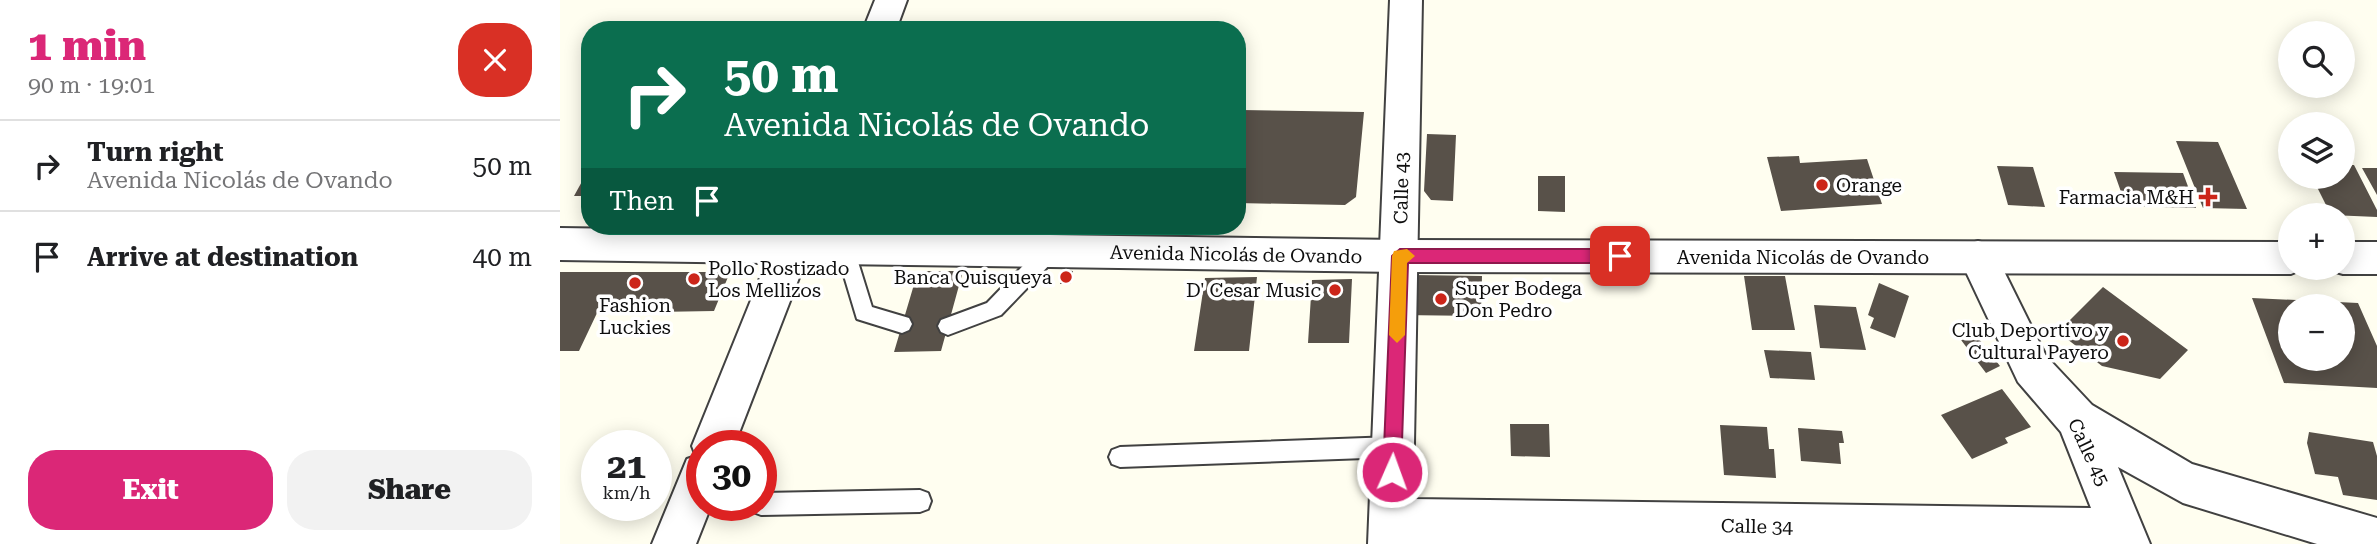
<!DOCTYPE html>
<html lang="en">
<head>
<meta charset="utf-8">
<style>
	:root { --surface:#fff; --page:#f2f2f2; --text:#202124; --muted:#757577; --line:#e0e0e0; --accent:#db2777 }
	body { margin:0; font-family:"Roboto Serif",serif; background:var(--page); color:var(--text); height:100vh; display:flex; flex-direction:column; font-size:26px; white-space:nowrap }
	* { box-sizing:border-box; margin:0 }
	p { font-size:23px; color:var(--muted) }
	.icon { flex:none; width:38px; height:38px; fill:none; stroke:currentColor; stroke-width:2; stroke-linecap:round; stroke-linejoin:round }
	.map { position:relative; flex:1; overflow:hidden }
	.details { display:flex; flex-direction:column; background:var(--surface); width:560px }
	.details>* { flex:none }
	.hud { position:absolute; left:21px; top:21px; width:665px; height:214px; border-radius:28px; box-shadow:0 4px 18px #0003; background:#0b6e4f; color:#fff; overflow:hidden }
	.fabs { position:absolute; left:1718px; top:21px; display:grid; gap:14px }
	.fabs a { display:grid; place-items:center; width:77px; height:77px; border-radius:50%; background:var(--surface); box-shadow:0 4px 18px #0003; font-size:35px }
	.speed { position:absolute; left:21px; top:430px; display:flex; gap:14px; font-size:35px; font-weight:700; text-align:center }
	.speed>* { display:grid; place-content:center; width:91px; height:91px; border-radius:50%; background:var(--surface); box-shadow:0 4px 18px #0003; line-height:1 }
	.speed small { font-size:18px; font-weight:400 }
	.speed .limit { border:10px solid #d22; background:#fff; color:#111 }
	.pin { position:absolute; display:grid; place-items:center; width:60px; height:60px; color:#fff; margin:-30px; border-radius:14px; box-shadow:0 4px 10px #0006 }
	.me { position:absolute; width:77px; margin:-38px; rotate:2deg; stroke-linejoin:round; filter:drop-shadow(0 0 5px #0008) }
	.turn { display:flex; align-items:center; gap:24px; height:147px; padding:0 28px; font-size:32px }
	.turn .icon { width:91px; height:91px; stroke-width:2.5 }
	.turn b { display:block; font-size:49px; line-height:60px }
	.then { display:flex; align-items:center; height:66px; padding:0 28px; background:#0003; gap:14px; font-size:26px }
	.round { display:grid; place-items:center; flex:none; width:74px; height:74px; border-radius:28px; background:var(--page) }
	.overview { display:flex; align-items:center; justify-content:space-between; height:119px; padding:0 28px }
	h1 { font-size:42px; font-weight:800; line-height:52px; color:var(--accent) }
	.button { display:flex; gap:14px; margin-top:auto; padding:14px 28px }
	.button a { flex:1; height:80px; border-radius:28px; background:var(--accent); color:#fff; font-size:28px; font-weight:800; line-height:80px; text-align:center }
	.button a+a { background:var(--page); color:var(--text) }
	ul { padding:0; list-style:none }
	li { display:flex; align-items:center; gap:21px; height:91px; padding:0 28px; border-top:2px solid var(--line) }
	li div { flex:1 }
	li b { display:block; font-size:26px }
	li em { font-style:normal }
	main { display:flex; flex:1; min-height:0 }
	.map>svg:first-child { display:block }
	.building { fill:#585149; fill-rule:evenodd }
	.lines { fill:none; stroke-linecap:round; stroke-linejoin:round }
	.service-casing { stroke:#414141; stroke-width:4 }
	.minor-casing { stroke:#414141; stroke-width:4 }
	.tertiary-casing { stroke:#414141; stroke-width:4 }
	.service { fill:#fff; fill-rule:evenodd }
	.minor { fill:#fff; fill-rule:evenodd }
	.tertiary { fill:#fff; fill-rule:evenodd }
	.route { fill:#db2777; stroke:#8e194d; stroke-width:2 }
	.slow { fill:#f59e0b }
	.poi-dot { fill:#cc2519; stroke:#fff; stroke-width:2.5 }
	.labels { text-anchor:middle; stroke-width:7; stroke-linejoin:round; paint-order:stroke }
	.poi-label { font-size:19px; fill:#0e0e0e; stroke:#fff; text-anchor:end }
	.street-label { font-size:19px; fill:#0e0e0e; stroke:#fff }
</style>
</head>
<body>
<main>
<section class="details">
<div class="overview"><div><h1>1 min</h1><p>90 m · 19:01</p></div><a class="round" style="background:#d93025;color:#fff"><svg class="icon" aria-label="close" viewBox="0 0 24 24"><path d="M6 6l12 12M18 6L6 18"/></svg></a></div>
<ul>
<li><svg class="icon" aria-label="right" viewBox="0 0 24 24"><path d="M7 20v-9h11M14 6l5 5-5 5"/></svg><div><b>Turn right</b><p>Avenida Nicolás de Ovando</p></div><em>50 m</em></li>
<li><svg class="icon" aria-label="arrive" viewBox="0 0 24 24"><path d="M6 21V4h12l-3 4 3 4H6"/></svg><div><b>Arrive at destination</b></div><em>40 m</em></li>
</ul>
<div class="button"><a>Exit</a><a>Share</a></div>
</section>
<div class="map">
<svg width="1817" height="544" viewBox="0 0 1817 544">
	<rect width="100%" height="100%" fill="#fffef0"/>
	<path class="building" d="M681,110L804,112L796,197L785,205L677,203V135Z
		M867,134L896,135L893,201L871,200L864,191Z
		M1616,141L1658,142L1687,209L1643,208Z
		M1239,156L1240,163L1307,159L1322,204L1221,211L1207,157Z
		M1783,165H1794L1817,210V217L1771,215L1752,177H1783Z
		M1437,166L1473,167L1485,207L1448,205Z
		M30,167V196H14Z
		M1802,168H1817V195Z
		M1554,172L1623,173L1636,208L1566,206Z
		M978,176H1005V212L978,211Z
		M503,270L513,271L510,284H500Z
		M358,271H403L381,351L334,352Z
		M0,272H161L168,277L154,311L37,313L19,351H0Z
		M854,275L922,276L921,316L840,315Z
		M1184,276H1225L1235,330H1192Z
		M697,277L689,351H634L645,278Z
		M792,279L789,343H748L752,280Z
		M1319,283L1349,296L1335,338L1310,328L1314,318L1308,315Z
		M1543,287L1628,350L1600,379L1542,366L1498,332Z
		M1692,298L1798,303L1817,346V388L1724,383ZM1731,306H1783V359H1731Z
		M1254,305L1296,307L1306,350L1260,348Z
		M1412,330L1440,366L1426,373L1398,336Z
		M1204,350L1251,352L1255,380L1210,378Z
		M1442,389L1471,427L1445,438L1448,443L1412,459L1381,415Z
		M950,424H989L990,457L951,456Z
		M1160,425L1207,427L1209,449H1214L1216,478L1164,475Z
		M1238,428L1282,431L1284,443H1279L1281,464L1241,461Z
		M1749,432L1813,442L1817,456V500L1783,495L1778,477L1755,474L1747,443Z"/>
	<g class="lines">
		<defs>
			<path id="service" d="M285,241L292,243L294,249L312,307L349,318L352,324L349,330L342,333L297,319L276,249L278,243Z
				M489,244L496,246L499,252L496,258L441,315L388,335L381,332L378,326L381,320L427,303L482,246Z
				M833,437L840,440L844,447L840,454L833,457L560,467L552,464L549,457L552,450L560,447Z
				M360,490L368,493L371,501L368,509L360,512L201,515L193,512L191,506H201V493Z"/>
			<path id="minor" d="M315,0H347L336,30H303Z
				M830,0H862L853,499L1531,508L1501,432L1458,382L1399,257L1405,245L1418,241L1431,245L1486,356L1532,405L1632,464L1817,518V544H1757L1623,503L1558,467L1590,544H808Z
				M221,226H259L174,446H142V506H151L136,544H92L127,459L136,456L132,446Z"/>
			<path id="tertiary" d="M0,228L840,240L1731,242V268H1745L1731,274L840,272L0,260Z
				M1783,242H1817V274H1783L1769,270L1783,268Z"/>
		</defs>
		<use href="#service" class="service-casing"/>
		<use href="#minor" class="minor-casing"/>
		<use href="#tertiary" class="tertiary-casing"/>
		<use href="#service" class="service"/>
		<use href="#minor" class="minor"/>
		<use href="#tertiary" class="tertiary"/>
	</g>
	<path class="route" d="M840,249H1060L1068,256L1060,263H848L841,472L838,478L832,481L826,478L823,472L832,256Z"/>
	<path class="slow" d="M847,249L855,256L847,263L845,335L837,343L829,335L832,256L834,251Z"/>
	<g class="poi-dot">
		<circle cx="1262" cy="185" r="7"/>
		<path d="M1644.5 186.5h7v7h7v7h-7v7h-7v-7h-7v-7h7z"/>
		<circle cx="506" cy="277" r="7"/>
		<circle cx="134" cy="279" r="7"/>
		<circle cx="75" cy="283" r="7"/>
		<circle cx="775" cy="290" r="7"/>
		<circle cx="881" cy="299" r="7"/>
		<circle cx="1563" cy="341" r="7"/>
	</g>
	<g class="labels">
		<g class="poi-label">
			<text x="1276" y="192" text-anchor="start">Orange</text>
			<text x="1634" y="204">Farmacia M&amp;H</text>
			<text x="148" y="275" text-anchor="start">Pollo Rostizado<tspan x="148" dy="22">Los Mellizos</tspan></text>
			<text x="492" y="284">Banca Quisqueya</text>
			<text x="895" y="295" text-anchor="start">Super Bodega<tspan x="895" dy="22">Don Pedro</tspan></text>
			<text x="761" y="297">D' Cesar Music</text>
			<text x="75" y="312" text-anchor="middle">Fashion<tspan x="75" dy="22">Luckies</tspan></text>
			<text x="1549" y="337">Club Deportivo y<tspan x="1549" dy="22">Cultural Payero</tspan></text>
		</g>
		<g class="street-label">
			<text transform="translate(841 188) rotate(-89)" y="7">Calle 43</text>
			<text transform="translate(676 254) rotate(1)" y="7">Avenida Nicolás de Ovando</text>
			<text x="1243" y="264">Avenida Nicolás de Ovando</text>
			<text transform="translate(1529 452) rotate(65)" y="7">Calle 45</text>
			<text transform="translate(1197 526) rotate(1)" y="7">Calle 34</text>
		</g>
	</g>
</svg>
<div class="fabs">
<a><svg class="icon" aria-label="search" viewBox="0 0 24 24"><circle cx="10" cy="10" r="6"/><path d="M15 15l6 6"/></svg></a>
<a><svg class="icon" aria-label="layers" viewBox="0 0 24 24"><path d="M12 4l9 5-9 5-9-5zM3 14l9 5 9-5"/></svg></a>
<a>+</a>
<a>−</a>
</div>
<div class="speed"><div>21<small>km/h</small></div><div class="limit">30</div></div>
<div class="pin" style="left:1060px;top:256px;background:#d93025"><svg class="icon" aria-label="arrive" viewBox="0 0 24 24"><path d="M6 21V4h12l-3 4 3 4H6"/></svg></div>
<svg class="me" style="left:832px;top:472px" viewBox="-20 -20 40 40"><circle r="17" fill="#db2777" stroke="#fff" stroke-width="3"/><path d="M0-11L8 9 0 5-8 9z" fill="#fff"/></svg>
<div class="hud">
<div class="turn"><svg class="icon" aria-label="right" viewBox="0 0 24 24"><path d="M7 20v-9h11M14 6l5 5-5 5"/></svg><div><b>50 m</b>Avenida Nicolás de Ovando</div></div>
<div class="then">Then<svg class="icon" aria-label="arrive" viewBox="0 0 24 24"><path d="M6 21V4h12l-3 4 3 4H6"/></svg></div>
</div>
</div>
</main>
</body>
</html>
